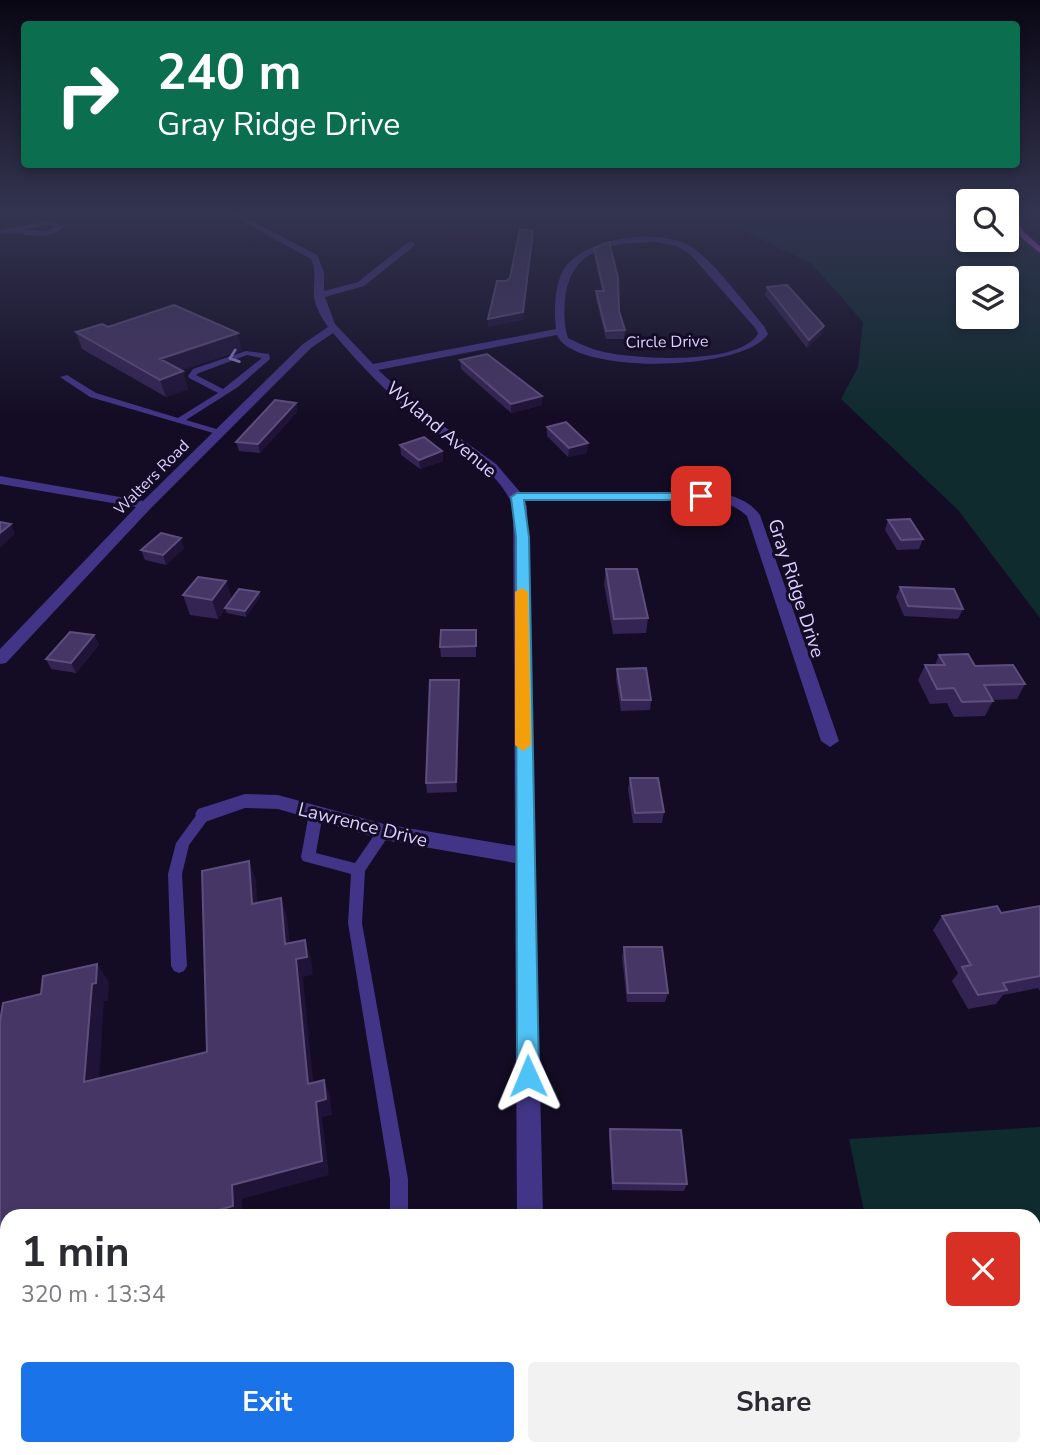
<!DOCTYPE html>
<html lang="en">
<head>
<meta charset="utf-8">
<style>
	:root { --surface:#fff; --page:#f2f2f3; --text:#2b2b33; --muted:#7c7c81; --accent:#1a73e8 }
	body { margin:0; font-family:"Nunito Sans",sans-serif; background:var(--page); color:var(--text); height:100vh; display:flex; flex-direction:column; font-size:26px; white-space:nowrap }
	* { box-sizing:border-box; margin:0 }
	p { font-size:23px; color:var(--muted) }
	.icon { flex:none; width:38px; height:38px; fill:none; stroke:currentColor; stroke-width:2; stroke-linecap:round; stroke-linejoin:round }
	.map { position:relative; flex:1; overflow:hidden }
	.side { position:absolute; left:0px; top:1209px; width:1041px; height:247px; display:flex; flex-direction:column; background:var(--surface); border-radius:21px 21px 0 0; box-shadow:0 4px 10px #0003 }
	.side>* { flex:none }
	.hud { position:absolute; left:21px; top:21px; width:999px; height:147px; border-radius:7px; box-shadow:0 4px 10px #0003; background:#0b6e4f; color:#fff; overflow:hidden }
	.fabs { position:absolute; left:956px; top:189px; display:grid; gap:14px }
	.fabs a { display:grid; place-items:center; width:63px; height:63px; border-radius:7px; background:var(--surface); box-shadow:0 4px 10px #0003; font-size:35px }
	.pin { position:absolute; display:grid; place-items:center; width:60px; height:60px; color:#fff; margin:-30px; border-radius:14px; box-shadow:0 4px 10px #0006 }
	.me { position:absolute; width:77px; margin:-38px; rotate:359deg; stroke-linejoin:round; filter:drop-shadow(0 0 5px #0008) }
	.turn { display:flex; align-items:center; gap:24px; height:147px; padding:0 21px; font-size:32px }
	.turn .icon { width:91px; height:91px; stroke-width:2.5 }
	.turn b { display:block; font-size:49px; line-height:60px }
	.round { display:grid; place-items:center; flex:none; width:74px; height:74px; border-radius:7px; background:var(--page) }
	.summary { display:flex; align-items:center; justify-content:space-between; height:119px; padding:0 21px }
	h1 { font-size:42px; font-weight:700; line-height:52px }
	.primary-button { display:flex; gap:14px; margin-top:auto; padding:14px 21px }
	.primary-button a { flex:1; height:80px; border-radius:7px; background:var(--accent); color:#fff; font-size:28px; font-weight:700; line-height:80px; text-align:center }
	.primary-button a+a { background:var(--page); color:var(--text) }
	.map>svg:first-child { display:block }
	.green { fill:#0f2b2e; fill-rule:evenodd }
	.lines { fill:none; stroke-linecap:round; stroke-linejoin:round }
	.lane { fill:#423486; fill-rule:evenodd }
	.street { fill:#423486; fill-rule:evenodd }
	.primary { fill:#d656ff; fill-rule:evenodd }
	.wall { fill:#342453 }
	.shaded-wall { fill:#1f1338 }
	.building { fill:#463665; stroke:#5d4e7e; stroke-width:2 }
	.oneway { stroke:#877abc }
	.route { fill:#4fc3f7; stroke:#337fa1; stroke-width:2 }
	.slow { fill:#f59e0b }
	.labels { text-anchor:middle; stroke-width:6; stroke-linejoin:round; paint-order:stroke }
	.far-street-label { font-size:16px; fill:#dbcfff; stroke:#130c24 }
	.street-label { font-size:19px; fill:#dbcfff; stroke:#130c24 }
</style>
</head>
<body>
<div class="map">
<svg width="1040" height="1455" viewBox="0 0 1040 1455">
	<rect width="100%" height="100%" fill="#130c24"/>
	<path class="green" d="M420,214H513L462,230Z
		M678,214H968V240H1006V214H1010L1015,225L1040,250V618L958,510L841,399L858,367L863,322L811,263L731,225ZM968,278H1006V317H968Z
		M1040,1127V1455H917L915,1449H1034V1216H865L849,1139Z"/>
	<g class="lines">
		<path class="lane" d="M246,351L269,354L270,359L238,387L186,420L223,431L224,433L220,435L90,397L60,377L67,375L96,393L178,418L218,393L189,378L188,376L193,369ZM247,355L262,358L223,389L196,375L199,373Z
			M316,808L321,809L323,813L316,853L355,863L379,828L384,827L389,828L391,832L365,871L362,923L408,1179V1216H390V1179L348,923L351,874L303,861L301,857L309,813L311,809Z
			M205,809L210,810L212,814L189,845L182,874L187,966L184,971L179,973L174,971L171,966L168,874L176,843L200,810Z"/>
		<path class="street" d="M229,214H239L317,255L324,272V291L358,282L408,242H414V246L364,286L325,297L335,324L373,364L556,329C554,309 554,283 566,266C590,236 665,226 696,250C717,266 746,305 764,326L768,334C744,372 573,375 557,335L378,370L427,414L496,464L521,493L708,492C729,494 747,498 760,515L839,741L830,747L821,741L747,516C733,503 719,501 701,500L524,501L527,506L543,1216H517L515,863L384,840L278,809L245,808L205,822L198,819L195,814L198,809L245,794L278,795L384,824L515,846L513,506C495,465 454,447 420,420C388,394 359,364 333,333L311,348L151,508L6,663L0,664V649L136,507L0,484V476L143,501L303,344L328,327C322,318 315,307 314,296C313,285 317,271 311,259ZM656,242L676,246L690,254L756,329L758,334C738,366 637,359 604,352C591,349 580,344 568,338C564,326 564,313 565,300C570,247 612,243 656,242Z
			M48,221L65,226C46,245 22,230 0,234V230ZM48,225L55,227L46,231L23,230Z
			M517,1449H549V1455H517Z"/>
		<path class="primary" d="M1006,214H1014L1024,232L1040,246V253L1018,235Z"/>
	</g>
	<path class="wall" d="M594,248L619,311L625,330L624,339H606L596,299V291H602L594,256Z
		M767,287L824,326L822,334L807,348L765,295Z
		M108,327L242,350L181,370L188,389L166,397L82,349L76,332Z
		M460,360L542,396V405L511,413L461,369Z
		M296,403L297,412L260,453L239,451L236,442Z
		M547,427L587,453L568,457L547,436Z
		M400,445L442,451L443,461L420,469L401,455Z
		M888,520L923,539L919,549L897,550L885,530Z
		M184,548L166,565L145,560L141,550Z
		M606,569L648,618L646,633L613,634L604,584Z
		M226,581L232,600L259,592L260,597L246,617L227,613L225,609L218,619L190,615L183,595Z
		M900,587L963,609L958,619L904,616L896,597Z
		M476,630V657H441L440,647Z
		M94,635L99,645L76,673L51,669L46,659Z
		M939,655L975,666L1025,684L1017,699L992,700L993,701L985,716L954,717L947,703L930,704L918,680L925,665H935Z
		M617,669L651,700L650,710L621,711L616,679Z
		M459,680L457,792L427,793L426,783Z
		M630,778L664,812L662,823H633L628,789Z
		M1040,906V991L1038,988L1003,995L996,1004L968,1009L952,981L958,973L933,930L942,916L1001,913Z
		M624,947L668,993L665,1002H627L622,957Z
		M610,1129L687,1184L684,1191L612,1190L609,1137Z"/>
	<path class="shaded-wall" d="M533,231L523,320L488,327V319L523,312Z
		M824,326L822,334L807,348L809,340Z
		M238,333L242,350L165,376L160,359Z
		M183,371L188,389L166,397L160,380Z
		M542,396V405L511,413V404Z
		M296,403L297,412L260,453L258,444Z
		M588,443L587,453L568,457L569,448Z
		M442,451L443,461L420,469L419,460Z
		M11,524L15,534L0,548V533Z
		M181,538L184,548L166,565L163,555Z
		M226,581L232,600L218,619L212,600Z
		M259,592L260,597L246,617L245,611Z
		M94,635L99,645L76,673L71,663Z
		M459,680V690L457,792L456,782Z
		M249,861L256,880L259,923L252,904Z
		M281,898L287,917L292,963L285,944Z
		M305,940L311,958L313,975L303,977L315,1100L308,1084L296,959Z
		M97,964L109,982L108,1001H104L98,1098L84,1082L92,984Z
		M324,1080L330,1096L332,1115L322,1117L329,1175L242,1199L243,1216H197L232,1185L316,1102Z
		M7,1235V1252L0,1254V1237Z"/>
	<path class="building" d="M520,229L533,231L523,312L488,319L497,281H506L510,278Z
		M609,242L618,278L619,311L625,330L606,331L596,291H604L594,248Z
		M787,285L824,326L809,340L767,287Z
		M174,305L238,333L160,359L183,371L160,380L76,332L102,324L108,327Z
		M487,354L542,396L511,404L460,360Z
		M275,400L296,403L258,444L236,442Z
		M566,422L588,443L569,448L547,427Z
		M424,437L442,451L419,460L400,445Z
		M910,519L923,539L901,540L888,520Z
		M0,522L11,524L0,533Z
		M161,533L181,538L163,555L141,550Z
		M606,569H637L648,618L614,619Z
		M198,577L226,581L212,600L183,595Z
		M900,587L954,589L963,609L908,606Z
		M239,589L259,592L245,611L225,608Z
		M441,630H476V646L440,647Z
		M70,632L94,635L71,663L46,659Z
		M968,654L975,666L1013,665L1025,684L984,685L993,701L962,702L954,688L937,689L925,665H945L939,655Z
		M646,668L651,700H622L617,669Z
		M430,680H459L456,782L426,783Z
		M630,778H658L664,812L635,813Z
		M249,861L252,904L281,898L285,944L305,940L307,957L296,959L308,1084L324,1080L326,1099L316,1102L322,1161L232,1185L233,1206L197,1216H7V1235L0,1237V1022L3,1003L41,994L43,976L97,964L96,983L92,984L84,1082L207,1052L202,871Z
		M997,906L1001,913L1040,906V976L1003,983L1007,990L978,995L962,967L971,965L942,916Z
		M624,947H662L668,993H628Z
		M610,1129L681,1130L687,1184L613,1183Z"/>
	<defs><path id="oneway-chevron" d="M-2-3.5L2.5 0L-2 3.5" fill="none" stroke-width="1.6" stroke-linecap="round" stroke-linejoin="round" transform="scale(1.75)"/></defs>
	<use class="oneway" href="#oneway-chevron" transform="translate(234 357) rotate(160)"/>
	<linearGradient id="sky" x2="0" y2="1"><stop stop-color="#0a0714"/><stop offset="0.51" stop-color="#333450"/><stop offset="1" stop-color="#333450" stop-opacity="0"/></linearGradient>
	<rect width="1040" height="418" fill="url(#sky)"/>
	<path class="route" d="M517,493H701L707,496L701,500H524L529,537L539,1076L536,1084L528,1087L520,1084L517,1076L516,537L511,497Z"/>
	<path class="slow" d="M522,588L528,592L531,745L523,751L515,745V592Z"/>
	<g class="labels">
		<g class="far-street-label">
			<text transform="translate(667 341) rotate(-1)" y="6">Circle Drive</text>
			<text transform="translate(151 477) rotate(-45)" y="6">Walters Road</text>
		</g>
		<g class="street-label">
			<text transform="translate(442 429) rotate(40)" y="7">Wyland Avenue</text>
			<text transform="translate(797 588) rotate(72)" y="7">Gray Ridge Drive</text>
			<text transform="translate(363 824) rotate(14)" y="7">Lawrence Drive</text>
		</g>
	</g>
</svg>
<div class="fabs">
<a><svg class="icon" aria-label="search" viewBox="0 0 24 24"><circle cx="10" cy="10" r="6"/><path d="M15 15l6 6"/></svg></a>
<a><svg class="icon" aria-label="layers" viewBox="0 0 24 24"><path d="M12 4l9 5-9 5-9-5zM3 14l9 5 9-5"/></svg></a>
</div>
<div class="pin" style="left:701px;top:496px;background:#d93025"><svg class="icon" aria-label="arrive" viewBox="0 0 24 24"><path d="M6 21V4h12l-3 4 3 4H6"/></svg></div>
<svg class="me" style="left:528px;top:1076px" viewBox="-20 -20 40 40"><path d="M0-17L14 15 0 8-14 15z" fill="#4fc3f7" stroke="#fff" stroke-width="4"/></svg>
<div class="hud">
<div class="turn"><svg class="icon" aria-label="right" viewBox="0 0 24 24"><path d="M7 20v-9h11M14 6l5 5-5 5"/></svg><div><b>240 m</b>Gray Ridge Drive</div></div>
</div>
<section class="side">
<div class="summary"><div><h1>1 min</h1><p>320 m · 13:34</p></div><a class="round" style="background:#d93025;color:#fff"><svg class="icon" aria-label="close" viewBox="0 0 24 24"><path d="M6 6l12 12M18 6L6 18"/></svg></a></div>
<div class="primary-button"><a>Exit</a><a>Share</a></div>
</section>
</div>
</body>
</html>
